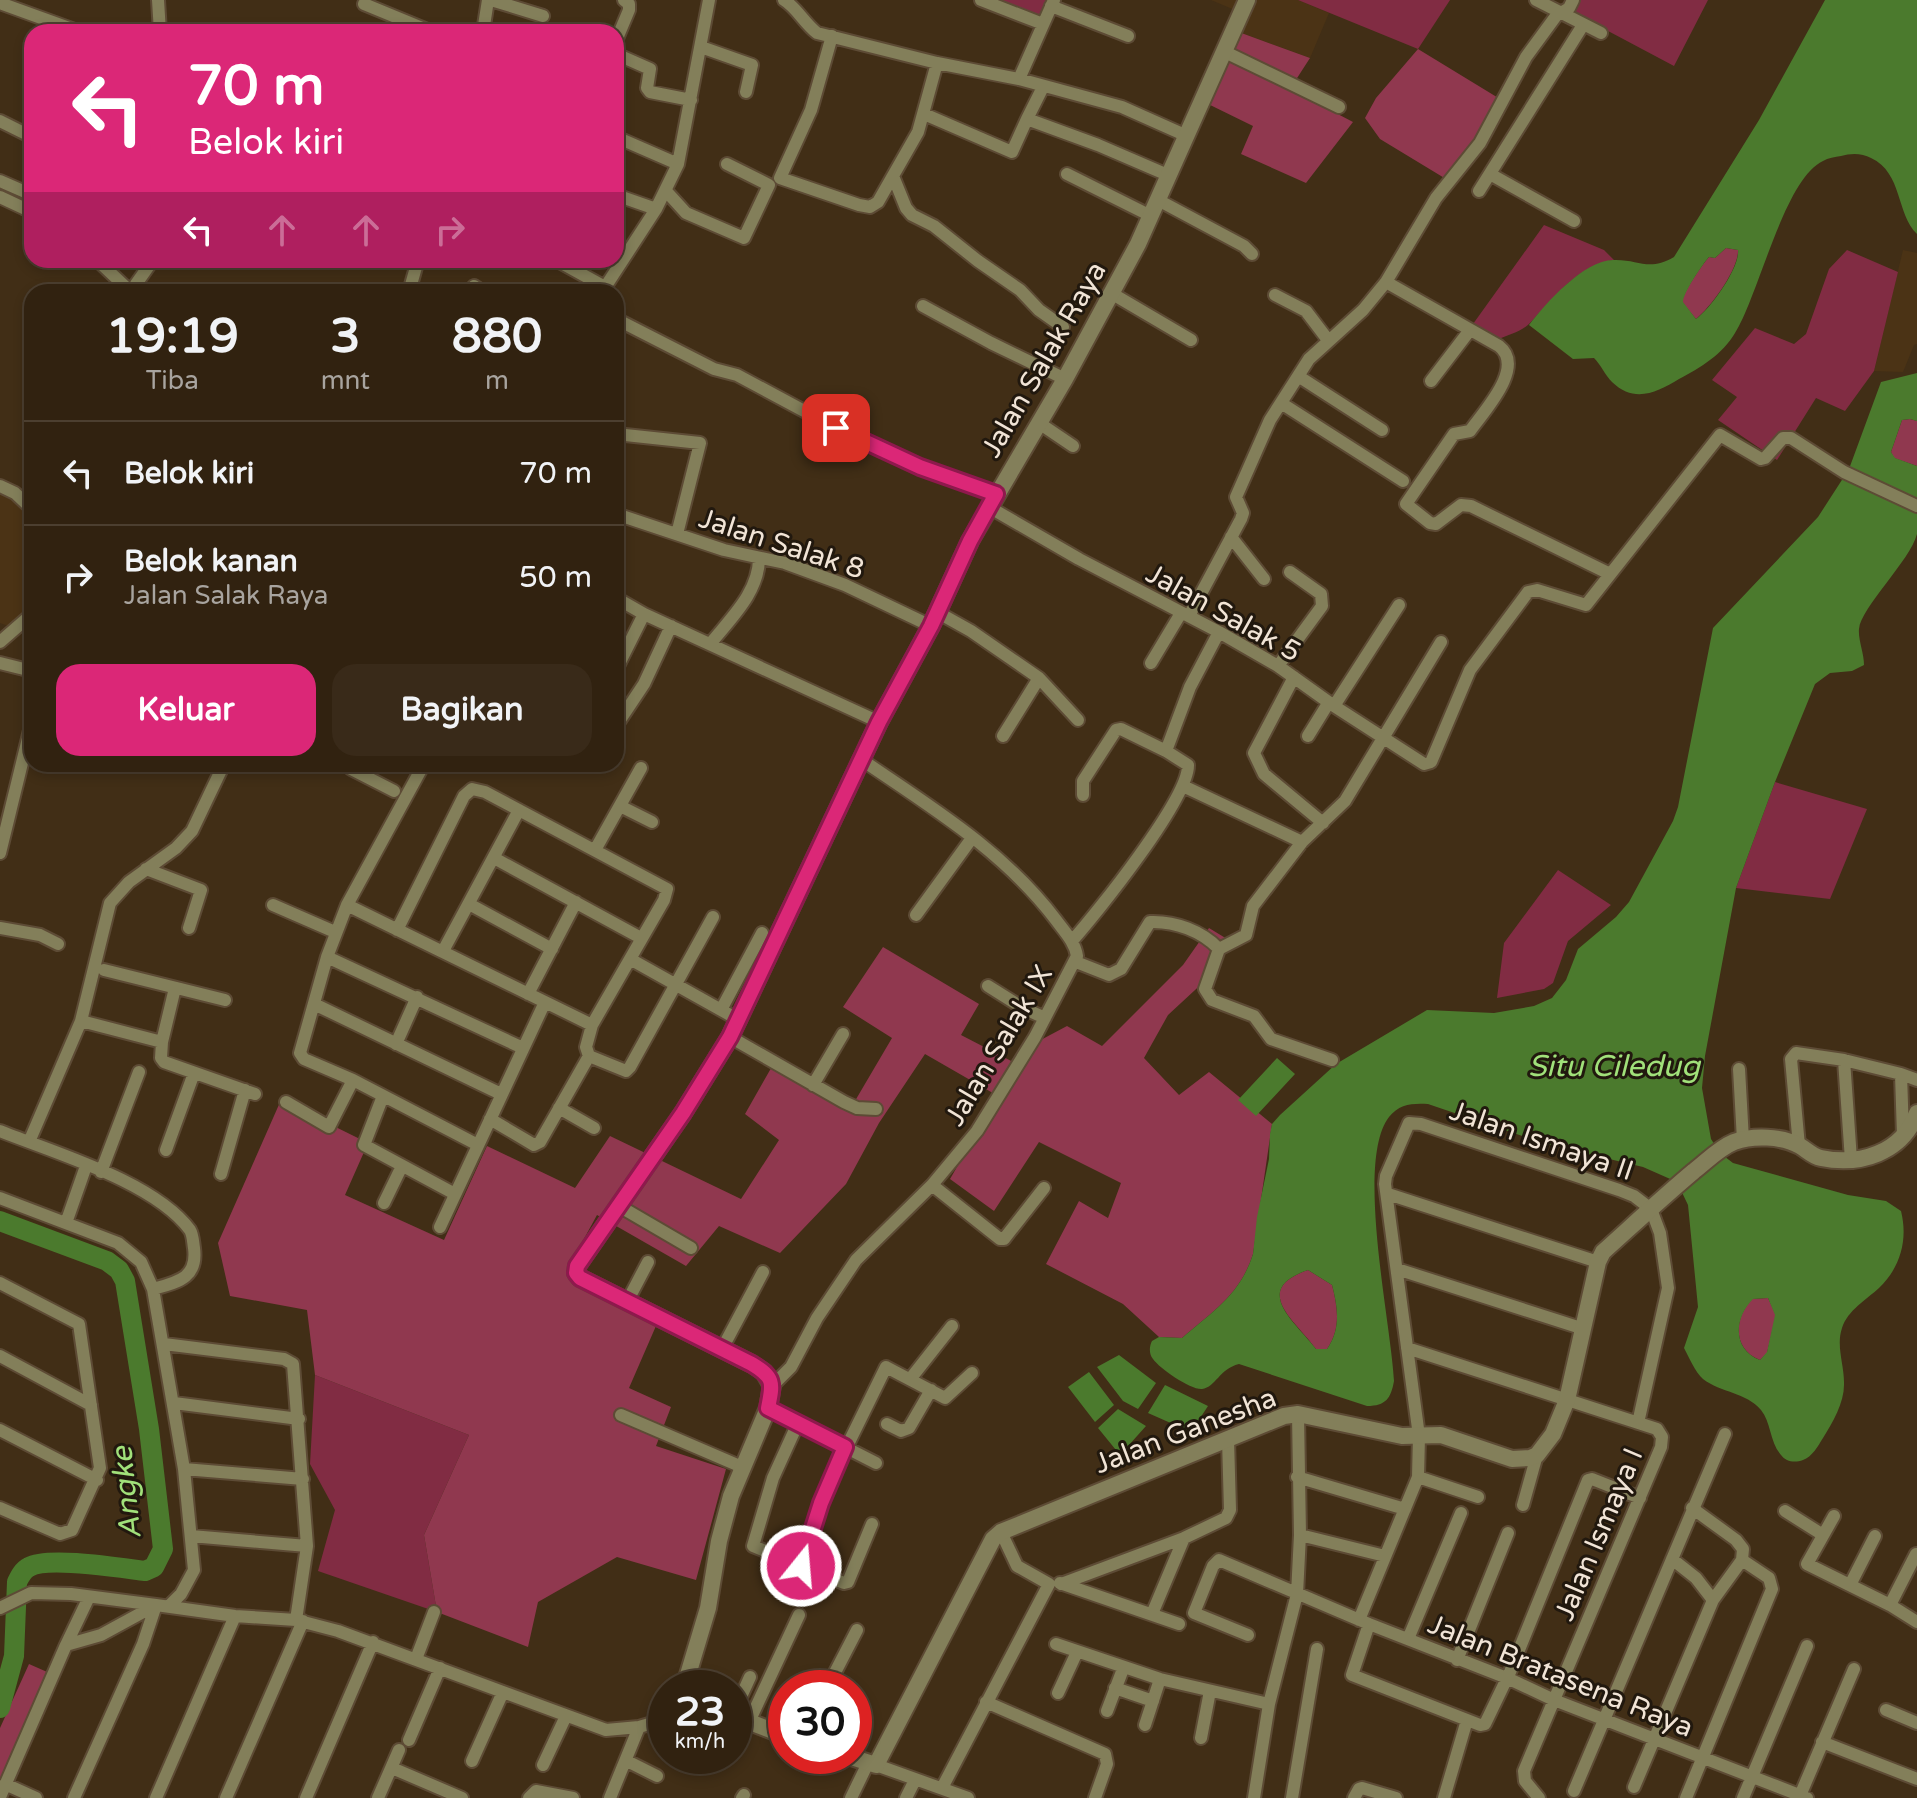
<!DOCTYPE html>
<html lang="id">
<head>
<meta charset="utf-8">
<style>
	:root { --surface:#312210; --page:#392a19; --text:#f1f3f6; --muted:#a8a49f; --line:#4c3f30; --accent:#db2777 }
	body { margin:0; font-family:"Varela Round",sans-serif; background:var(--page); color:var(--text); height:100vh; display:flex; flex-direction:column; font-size:30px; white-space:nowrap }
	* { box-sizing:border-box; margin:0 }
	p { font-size:26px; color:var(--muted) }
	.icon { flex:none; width:44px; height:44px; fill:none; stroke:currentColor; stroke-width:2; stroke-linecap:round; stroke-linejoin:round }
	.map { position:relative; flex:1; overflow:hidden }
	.details { position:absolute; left:24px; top:284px; width:600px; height:488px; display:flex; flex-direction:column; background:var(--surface); border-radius:24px; box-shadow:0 4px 12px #0003,0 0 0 2px var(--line) }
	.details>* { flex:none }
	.banner { position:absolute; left:24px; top:24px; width:600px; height:244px; border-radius:24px; box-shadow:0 4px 12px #0003,0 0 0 2px var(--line); background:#db2777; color:#fff; overflow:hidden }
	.speed { position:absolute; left:648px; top:1670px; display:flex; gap:16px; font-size:40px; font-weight:700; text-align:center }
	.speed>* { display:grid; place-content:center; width:104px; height:104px; border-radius:50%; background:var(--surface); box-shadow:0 4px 12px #0003,0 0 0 2px var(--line); line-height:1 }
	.speed small { font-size:20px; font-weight:400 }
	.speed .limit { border:12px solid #d22; background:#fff; color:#111 }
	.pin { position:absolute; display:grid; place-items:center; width:68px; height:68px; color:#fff; margin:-34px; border-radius:16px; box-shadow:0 4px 12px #0006 }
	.me { position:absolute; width:88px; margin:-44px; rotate:17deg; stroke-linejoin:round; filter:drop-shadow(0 0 6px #0008) }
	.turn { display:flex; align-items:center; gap:28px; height:168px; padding:0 32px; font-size:36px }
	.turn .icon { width:104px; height:104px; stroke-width:2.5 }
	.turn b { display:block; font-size:56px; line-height:68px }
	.lanes { display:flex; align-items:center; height:76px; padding:0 32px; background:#0003; justify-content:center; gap:40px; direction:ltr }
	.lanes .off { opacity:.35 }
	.eta { display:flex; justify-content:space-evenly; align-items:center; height:136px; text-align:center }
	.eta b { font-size:48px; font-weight:700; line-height:56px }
	.primary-button { display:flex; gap:16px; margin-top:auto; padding:16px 32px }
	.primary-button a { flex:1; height:92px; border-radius:24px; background:var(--accent); color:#fff; font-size:32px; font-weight:700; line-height:92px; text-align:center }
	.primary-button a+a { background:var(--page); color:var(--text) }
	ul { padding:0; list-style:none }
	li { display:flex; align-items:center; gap:24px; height:104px; padding:0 32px; border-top:2px solid var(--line) }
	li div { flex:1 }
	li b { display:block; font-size:30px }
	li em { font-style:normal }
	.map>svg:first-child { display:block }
	.built { fill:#4b3315 }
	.green { fill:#812c43 }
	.forest { fill:#90384f }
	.water { fill:#4b7a2d; fill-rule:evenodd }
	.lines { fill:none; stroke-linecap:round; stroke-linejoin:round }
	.river { stroke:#4b7a2d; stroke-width:20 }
	.minor-casing { stroke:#5d4b35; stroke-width:16 }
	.tertiary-casing { stroke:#5d4b35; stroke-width:20 }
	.minor { stroke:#837f5a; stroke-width:12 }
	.tertiary { stroke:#837f5a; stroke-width:16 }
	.route-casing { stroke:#8e194d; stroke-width:20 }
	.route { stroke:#db2777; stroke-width:14 }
	.labels { text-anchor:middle; stroke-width:6; stroke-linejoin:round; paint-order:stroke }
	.street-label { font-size:28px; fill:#f1e4d6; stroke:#21180e }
	.water-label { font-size:30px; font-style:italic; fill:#a1e17a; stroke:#21180e }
</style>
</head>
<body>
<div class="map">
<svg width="1917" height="1798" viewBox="0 0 1917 1798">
	<rect width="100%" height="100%" fill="#412e16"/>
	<path class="built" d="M1211,0H1298L1329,13L1310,58L1236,31L1242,13Z
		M1903,250L1917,253V344L1914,345L1903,372L1874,371Z
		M0,491L32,504V610L11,627L0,623Z"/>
	<path class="green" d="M989,0H1058L1049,22Z
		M1298,0H1450L1418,49Z
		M1565,0H1708L1674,66L1561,6Z
		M1544,225L1604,250L1614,260C1578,265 1554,298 1530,323C1523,331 1508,335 1497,340L1473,324Z
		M1847,250L1898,272L1874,371L1845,411L1816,398L1777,460L1718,420L1737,397L1712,380L1755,328L1794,344L1806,334L1829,269Z
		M1775,782L1867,809L1830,899L1736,888Z
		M1558,870L1611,905L1568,941L1553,983L1544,989L1497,998L1504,943Z
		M315,1375L469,1435L424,1535L437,1612L318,1571L335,1510L310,1464Z"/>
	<path class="forest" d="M1236,31L1310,58L1290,89L1353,122L1306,183L1241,154L1253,126L1204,102Z
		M1418,49L1500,99L1478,145L1446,179L1380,139L1365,118L1376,98Z
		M1726,248L1738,250C1739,269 1710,308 1696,319L1682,302C1683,292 1702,265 1709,257L1715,258Z
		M1910,419L1917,421V466L1894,458L1891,452L1902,420Z
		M1209,928L1232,942L1208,978L1168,1015L1144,1058L1179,1095L1209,1072L1272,1124L1253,1254C1240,1295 1213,1311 1182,1338L1159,1337L1123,1304L1046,1264L1079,1201L1108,1218L1121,1183L1039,1142L994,1211L950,1179L998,1096L925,1054L879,1123L846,1184L780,1253L719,1226L686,1266L597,1215L567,1270L659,1319L629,1388L671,1407L656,1446L726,1469L696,1580L617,1557L538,1602L528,1647L437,1612L424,1535L469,1435L315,1375L307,1310L230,1296L218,1243L281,1100L368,1143L345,1195L444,1240L487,1146L575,1188L610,1136L741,1199L779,1140L745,1114L774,1063L852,1106L892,1038L843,1007L883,947L979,1004L961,1035L1023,1067L1035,1043L1067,1026L1102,1046L1183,965Z
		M1308,1270L1332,1285C1338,1308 1341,1329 1327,1349H1316C1296,1321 1250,1290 1308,1270Z
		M1768,1298L1776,1315L1767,1353L1760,1360C1732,1349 1734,1318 1752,1299Z
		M29,1664L54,1675L0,1798V1728Z"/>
	<path class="water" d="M1825,0H1917V234C1896,214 1903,173 1871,158C1862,153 1851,153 1841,156C1835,157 1828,158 1823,161C1784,179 1759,295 1735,333C1723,354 1700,368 1679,379C1657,392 1635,404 1612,382C1605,375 1601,365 1594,358L1573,359L1529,325C1545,304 1584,260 1613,260C1639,259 1648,272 1674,257L1759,120ZM1726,248L1738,250C1740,268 1710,309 1696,319L1683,302C1683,293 1702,265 1709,257L1715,258Z
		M1917,373V421L1910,419L1902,420L1891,452L1895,458L1917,466C1917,483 1917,519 1917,534C1910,561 1861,607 1859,629C1858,640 1864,653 1864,665L1852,671L1830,673L1815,684L1775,782L1736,888L1705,1056L1702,1088L1711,1139L1720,1153L1733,1163L1848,1195L1886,1201L1901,1211C1908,1239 1901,1267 1879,1288C1866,1300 1848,1310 1842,1328C1836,1346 1844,1364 1844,1382C1845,1402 1833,1422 1823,1438C1818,1446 1812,1457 1803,1460C1795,1463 1786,1462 1781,1455C1770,1443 1771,1422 1761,1410C1746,1392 1721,1393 1703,1379C1695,1372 1689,1357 1684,1348L1698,1307L1688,1205L1677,1182L1643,1167L1546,1144L1428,1104C1413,1103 1399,1104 1389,1117C1355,1161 1391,1322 1394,1381C1391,1398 1386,1406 1367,1406L1239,1364C1219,1369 1216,1387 1202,1389C1191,1390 1160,1369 1153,1359C1149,1354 1149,1347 1152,1341L1159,1337L1182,1338C1213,1311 1240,1295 1253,1254L1257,1217L1269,1159L1270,1134L1272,1124L1280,1115L1336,1064L1427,1010L1494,1013L1534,1006L1552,998L1566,980L1578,949L1616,917L1629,902L1673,821L1678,807L1713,628L1818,517L1849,469L1881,382ZM1308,1270L1332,1285C1338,1308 1341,1329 1327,1349H1316C1296,1322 1250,1290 1308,1270ZM1768,1298L1775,1315L1767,1352L1760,1360C1732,1349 1734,1318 1753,1299Z
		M1277,1058L1295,1074L1256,1116L1238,1100Z
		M1119,1355L1156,1383L1138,1409L1123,1401L1097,1367Z
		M1089,1372L1114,1405L1095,1422L1068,1387Z
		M1165,1385L1208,1406L1191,1432L1148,1413Z
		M1118,1409L1146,1426L1120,1455L1098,1428Z"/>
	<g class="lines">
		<path class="river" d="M0,1221L107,1261L119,1270L125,1281L149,1429L163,1549L154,1567L145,1571C121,1568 48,1556 29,1567C23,1570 20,1576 17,1582L14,1656L0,1708"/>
		<defs>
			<path id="minor" d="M158,0L160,32
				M491,0L543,16
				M784,0C797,8 804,23 817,33L937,63L1019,79L1122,107L1187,136
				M981,0L1043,24
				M1536,0L1601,33
				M0,3L80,32
				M364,4L432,32
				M1051,6L1128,36
				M483,32L488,0
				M832,36L811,110L780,178L859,205L870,207L878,202L918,132L937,63
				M616,41L629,10V4L624,0
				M701,47L752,65L746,92
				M1223,51L1339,107
				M616,54L650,69L647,88L650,92L691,100
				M1019,79L1054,0
				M1043,87L1027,119L1098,145L1170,176
				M924,114L1012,152L1027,119
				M0,121L32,137
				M616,137L678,164
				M1067,174L1151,216
				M1490,174L1574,221
				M893,176L906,208L912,215L934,226L978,261L1020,290L1039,310L1063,327
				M0,181L23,191L32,189
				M666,191L686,213L744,238L769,185L727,164
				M1479,191L1583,25
				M616,195L656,209
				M0,197L32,212
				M1158,200L1244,246L1252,254
				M97,260L131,292
				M556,260L605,287
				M1386,282L1499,346C1526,367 1484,411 1470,431L1454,434L1406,504L1430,523L1436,524L1461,505L1471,506L1610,574
				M136,284L153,260
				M474,286L483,292
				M409,292L418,260
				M602,292L656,209L678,164L709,0
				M1111,293L1191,340
				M1275,295L1306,311L1328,340
				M923,306L991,343L1065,379
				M616,319L714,369L737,375L860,441L936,473L996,494
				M1298,376L1382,430
				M1431,381L1470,330
				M1281,403L1403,481
				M1039,423L1073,446
				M616,434L700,443L677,534
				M0,486L15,493L32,509
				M989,507L1079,559L1219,632L1278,666L1334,706L1424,764L1431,762L1470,670L1528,592L1537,590L1586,605L1720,435L1761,459L1765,458L1783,438H1791L1844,472L1917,506
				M616,514L724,550L785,563L845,585L931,626
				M1231,537L1264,579
				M616,598L644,614L879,722
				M937,612L971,631L1039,678L1078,720
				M1189,616L1241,519L1243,513L1236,497L1270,420L1309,359L1363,310L1386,282L1436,198L1480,143L1526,57L1556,16L1569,8L1573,0
				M0,642L32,614
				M711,643C731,618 759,592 759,558
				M0,663L32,671
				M1151,663L1181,613
				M1278,666L1322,606L1321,594L1290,572
				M616,670L644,614
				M1294,677L1254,753L1264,774L1323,823
				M1334,706L1399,605
				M616,726L644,684L671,626
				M1003,736L1039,678
				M1308,736L1329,702
				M1166,751L1190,687L1219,632
				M350,764L351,769L394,791
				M424,764L347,905L327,957L300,1053L304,1059L353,1080L478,1145
				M1183,786L1302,842
				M620,806L652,822
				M595,850L641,768
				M0,853L32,722
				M494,858L641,938
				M146,869L201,890L189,928
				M469,904L552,949
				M273,905L335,932
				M347,905L592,1025
				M916,915L972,838
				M0,928L40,935L58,944
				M397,930L464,796L472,789L485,792L667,889L664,900L592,1025L586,1047L589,1056L540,1142L534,1145L490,1119
				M1072,941C1097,913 1189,798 1188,765L1166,751L1121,729L1116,730L1083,781V795
				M1219,949L1246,935L1253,906L1302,842L1345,801L1441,642
				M443,951L519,810
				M327,957L523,1048
				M630,959L739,1020
				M1076,962L1109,975L1121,969L1150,922C1175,921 1202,931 1219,949L1205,989L1212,1000L1254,1016L1271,1039L1332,1060
				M104,970L225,1000
				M988,986L1023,1008L1045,1018
				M528,994L576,902
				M314,1004L501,1094
				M721,1010L762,933
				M81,1021L162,1042L161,1058L164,1062L255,1094
				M730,1037L844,1102L857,1108L876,1109
				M162,1042L175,988
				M396,1044L417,997
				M589,1056L626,1071L630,1067L713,917
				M1844,1060L1851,1160
				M1739,1069L1743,1140
				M1901,1074L1917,1080
				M813,1085L843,1034
				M383,1096L364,1145L455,1194
				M286,1102L329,1127L353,1080
				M559,1108L594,1128
				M0,1131C55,1153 155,1182 190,1230C193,1235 193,1242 194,1248C198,1278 178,1282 153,1289
				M29,1142L81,1021L110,903L129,882L176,848L192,831L224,764
				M1799,1146L1791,1059L1796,1053L1844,1060L1901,1074L1903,1135
				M166,1150L194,1073
				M101,1172L139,1072
				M221,1174L245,1090
				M932,1185L1000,1239H1004L1044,1188
				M1388,1194L1598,1262
				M0,1198L118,1243L141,1262L153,1289L184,1469L194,1570L181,1594L169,1606
				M384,1203L402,1166
				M619,1206L691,1248
				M66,1223L86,1166
				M440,1227L545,1002
				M1397,1269L1584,1329
				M0,1283L79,1324L100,1468L72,1530L60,1534L0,1508
				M627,1302L648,1262
				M164,1344L284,1359L293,1364L307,1546L296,1620
				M1407,1348L1657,1429L1662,1437L1661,1447L1524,1771L1525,1781L1539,1798
				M722,1349L763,1272
				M0,1356L91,1405
				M911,1378L952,1326
				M772,1386L791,1367L817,1318L856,1260L932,1185L977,1131L1035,1037L1077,956C1075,942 1064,931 1056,920C1005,852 931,807 862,760
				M174,1403L299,1419
				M768,1408L876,1463
				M621,1415L742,1467
				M798,1423L773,1478L753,1546L844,1583L848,1582L872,1524
				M887,1424L901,1431L909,1428L931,1390
				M0,1430L97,1480
				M184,1469L303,1479
				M1297,1477L1405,1509
				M1418,1477L1478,1497
				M1523,1505L1537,1455
				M1692,1508L1736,1540L1743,1549L1742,1560L1713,1600
				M1785,1511L1823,1535
				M1834,1516L1807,1564L1890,1605L1917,1622
				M1001,1532L1017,1566L1049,1584
				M1300,1535L1385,1556
				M191,1536L307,1546
				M801,1566L827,1487L886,1367L945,1398L972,1373
				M1060,1583L1179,1624
				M1061,1584L1184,1538L1226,1518L1230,1510L1228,1439
				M1850,1585L1875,1536
				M1890,1605L1916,1554
				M0,1608L31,1593L71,1594L156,1605L143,1644L74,1798
				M1152,1614L1184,1538
				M1359,1620L1418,1477L1419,1436L1385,1184L1386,1176L1409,1123L1421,1124L1619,1190L1634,1196L1651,1209L1660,1233L1668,1288L1638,1423
				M1369,1624L1352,1675L1480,1725L1485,1724L1510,1672L1588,1480L1592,1479L1640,1498
				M1248,1635L1194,1613L1213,1566L1219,1560L1369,1624L1507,1678L1554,1700L1807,1798
				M1408,1639L1461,1513
				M1056,1644L1160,1679L1269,1704
				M66,1645L89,1597
				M416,1659L434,1612
				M1457,1660L1508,1533
				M827,1688L857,1630
				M1115,1688L1153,1701
				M1058,1693L1077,1652
				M986,1702L1105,1754L1107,1764L1095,1798
				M1886,1710L1917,1723
				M1107,1711L1123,1669
				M734,1712L750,1677
				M749,1722L799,1615
				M1145,1725L1160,1679
				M1201,1738L1210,1691
				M409,1740L440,1668
				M1822,1742L1917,1779
				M472,1761L503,1692
				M627,1761L657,1776
				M543,1765L566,1716
				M876,1765L968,1798
				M392,1768L462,1798
				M5,1784L36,1798
				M1634,1787L1713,1600L1696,1578L1672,1559
				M942,1788L1049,1584
				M1574,1791L1725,1434
				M0,1797L66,1645L101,1635L156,1605L235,1616L296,1620L338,1631L606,1730L639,1727L666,1719
				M156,1798L235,1616
				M226,1798L303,1621
				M306,1798L373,1642
				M378,1798L399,1750
				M529,1798L536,1791L573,1798
				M610,1798L639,1727
				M742,1798L744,1795
				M851,1798L868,1763
				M906,1798L915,1780
				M1254,1798L1269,1704L1297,1594L1300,1535L1298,1414
				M1292,1798L1317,1649
				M1354,1798L1359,1789L1362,1788L1396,1798
				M1444,1798L1467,1720
				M1686,1798L1772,1589L1769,1578L1742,1560
				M1743,1798L1807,1646
				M1799,1798L1854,1669"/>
			<path id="tertiary" d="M684,1688L708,1608L719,1541L731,1496L768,1408L772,1386L764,1372L752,1364L580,1278L576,1273L577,1266L683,1113L730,1037L879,722L931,626L970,541L1065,379L1138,244L1247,0
				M734,1716L786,1736
				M848,1756L876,1765L993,1539L1001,1532L1284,1416L1298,1414L1402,1436L1441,1435L1512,1459L1530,1458L1537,1455L1553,1434L1567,1400L1598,1262L1603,1252C1633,1225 1663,1197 1694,1171C1707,1161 1719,1148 1734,1142C1753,1135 1782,1136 1800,1146C1807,1150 1812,1156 1821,1158C1860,1166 1902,1153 1917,1113"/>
		</defs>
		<use href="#minor" class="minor-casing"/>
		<use href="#tertiary" class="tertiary-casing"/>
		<use href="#minor" class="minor"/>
		<use href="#tertiary" class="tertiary"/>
	</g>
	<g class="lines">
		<defs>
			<path id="route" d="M801,1566L821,1503L845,1447L768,1408C773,1383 775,1378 752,1364L580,1278L576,1273L577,1266L683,1113L730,1037L879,722L931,626L970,541L996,494L920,467L836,428"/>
		</defs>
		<use href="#route" class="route-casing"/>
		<use href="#route" class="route"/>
	</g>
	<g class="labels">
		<g class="street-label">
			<text transform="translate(1043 359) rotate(-60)" y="10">Jalan Salak Raya</text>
			<text transform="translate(782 543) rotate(18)" y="10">Jalan Salak 8</text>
			<text transform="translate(1224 612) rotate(29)" y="10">Jalan Salak 5</text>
			<text transform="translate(998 1045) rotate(-59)" y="10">Jalan Salak IX</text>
			<text transform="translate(1542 1140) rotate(19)" y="10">Jalan Ismaya II</text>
			<text transform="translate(1185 1430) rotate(-21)" y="10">Jalan Ganesha</text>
			<text transform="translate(1598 1534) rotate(-67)" y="10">Jalan Ismaya I</text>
			<text transform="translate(1561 1675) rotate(22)" y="10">Jalan Bratasena Raya</text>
		</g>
		<g class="water-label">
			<text x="1614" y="1076">Situ Ciledug</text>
			<text transform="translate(126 1493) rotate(-96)" y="10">Angke</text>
		</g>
	</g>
</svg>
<div class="speed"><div>23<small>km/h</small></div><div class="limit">30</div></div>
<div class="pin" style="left:836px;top:428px;background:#d93025"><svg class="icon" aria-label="arrive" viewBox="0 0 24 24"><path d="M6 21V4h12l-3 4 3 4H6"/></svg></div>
<svg class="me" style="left:801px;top:1566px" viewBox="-20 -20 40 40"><circle r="17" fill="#db2777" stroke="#fff" stroke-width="3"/><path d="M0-11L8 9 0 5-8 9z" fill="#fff"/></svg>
<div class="banner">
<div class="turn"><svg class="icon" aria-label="left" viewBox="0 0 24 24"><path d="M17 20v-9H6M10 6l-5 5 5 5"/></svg><div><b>70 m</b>Belok kiri</div></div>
<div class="lanes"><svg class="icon" aria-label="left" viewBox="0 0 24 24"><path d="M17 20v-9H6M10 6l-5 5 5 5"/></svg><svg class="icon off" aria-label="ahead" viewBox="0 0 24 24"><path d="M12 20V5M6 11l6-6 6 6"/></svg><svg class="icon off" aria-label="ahead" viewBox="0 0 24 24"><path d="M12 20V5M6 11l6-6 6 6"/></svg><svg class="icon off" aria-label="right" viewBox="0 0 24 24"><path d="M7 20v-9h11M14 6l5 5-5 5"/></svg></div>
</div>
<section class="details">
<div class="eta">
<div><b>19:19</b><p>Tiba</p></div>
<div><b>3</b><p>mnt</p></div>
<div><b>880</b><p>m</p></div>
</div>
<ul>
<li><svg class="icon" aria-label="left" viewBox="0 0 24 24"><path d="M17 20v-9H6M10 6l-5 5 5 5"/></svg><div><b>Belok kiri</b></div><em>70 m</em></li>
<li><svg class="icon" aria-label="right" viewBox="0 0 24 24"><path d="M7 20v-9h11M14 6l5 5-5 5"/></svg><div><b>Belok kanan</b><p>Jalan Salak Raya</p></div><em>50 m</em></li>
</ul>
<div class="primary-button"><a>Keluar</a><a>Bagikan</a></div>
</section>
</div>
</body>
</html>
